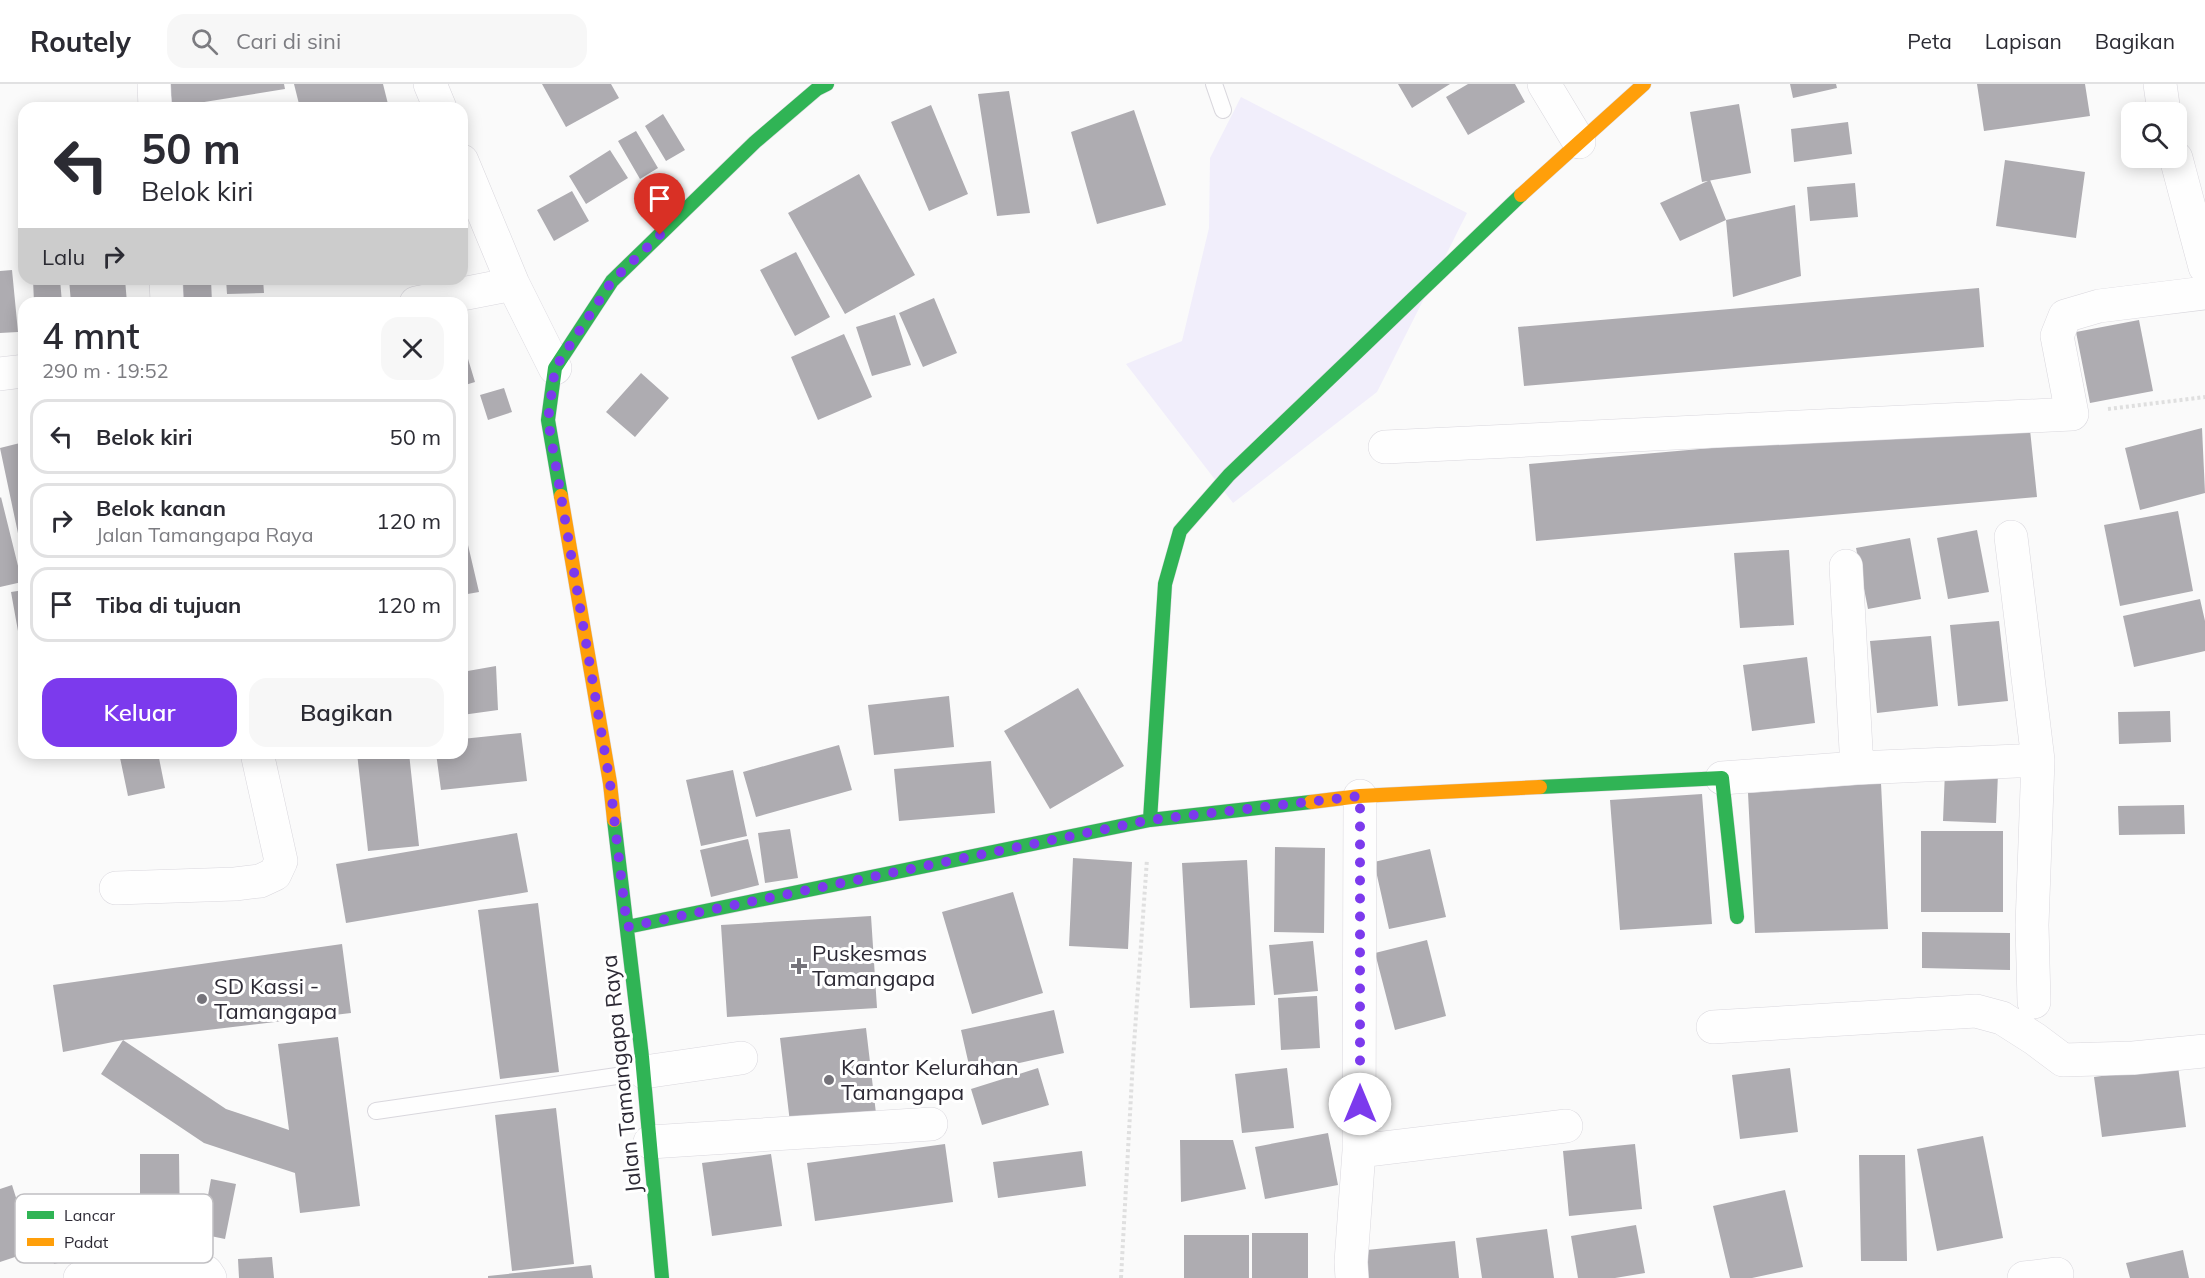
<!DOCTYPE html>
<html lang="id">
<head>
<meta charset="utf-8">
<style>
	:root { --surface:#fff; --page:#f7f7f7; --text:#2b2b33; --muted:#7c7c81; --line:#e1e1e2; --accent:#7c3aed }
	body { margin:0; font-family:Mulish,sans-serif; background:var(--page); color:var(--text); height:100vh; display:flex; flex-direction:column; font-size:22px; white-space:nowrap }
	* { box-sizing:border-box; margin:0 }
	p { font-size:20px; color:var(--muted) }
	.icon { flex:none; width:33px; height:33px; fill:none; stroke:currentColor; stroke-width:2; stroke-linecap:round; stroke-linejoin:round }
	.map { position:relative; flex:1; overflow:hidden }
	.side { position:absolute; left:18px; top:213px; width:450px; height:462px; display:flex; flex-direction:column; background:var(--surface); border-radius:18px; box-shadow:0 3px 15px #0003 }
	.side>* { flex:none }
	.top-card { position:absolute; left:18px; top:18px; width:450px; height:183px; border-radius:18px; box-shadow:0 3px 15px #0003; background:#fff; color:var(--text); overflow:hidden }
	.tools { position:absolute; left:2121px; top:18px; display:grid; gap:12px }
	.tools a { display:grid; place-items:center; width:66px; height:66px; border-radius:12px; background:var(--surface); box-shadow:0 3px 15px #0003; font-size:30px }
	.pin { position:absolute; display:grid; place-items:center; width:51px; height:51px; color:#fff; margin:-62px -26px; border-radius:50% 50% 50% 0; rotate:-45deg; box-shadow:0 0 6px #0007 }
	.pin .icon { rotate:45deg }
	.me { position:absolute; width:66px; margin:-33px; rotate:0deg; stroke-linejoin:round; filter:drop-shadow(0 0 4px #0008) }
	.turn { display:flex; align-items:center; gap:21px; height:126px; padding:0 24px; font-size:27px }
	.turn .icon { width:78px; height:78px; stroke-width:2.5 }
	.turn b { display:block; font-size:42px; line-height:51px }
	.then { display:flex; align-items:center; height:57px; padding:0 24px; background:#0003; gap:12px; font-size:22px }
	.round { display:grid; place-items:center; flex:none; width:63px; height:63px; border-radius:18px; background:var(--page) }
	.headline { display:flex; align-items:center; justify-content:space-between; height:102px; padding:0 24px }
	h1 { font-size:36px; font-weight:600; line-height:45px }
	.cta { display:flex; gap:12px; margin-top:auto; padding:12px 24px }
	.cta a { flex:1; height:69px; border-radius:18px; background:var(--accent); color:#fff; font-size:24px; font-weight:600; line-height:69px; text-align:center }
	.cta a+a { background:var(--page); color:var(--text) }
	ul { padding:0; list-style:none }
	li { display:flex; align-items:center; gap:18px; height:75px; margin:0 12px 9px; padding:0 12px; border:3px solid var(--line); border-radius:18px }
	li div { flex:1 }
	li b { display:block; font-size:22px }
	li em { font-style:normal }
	header { display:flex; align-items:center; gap:36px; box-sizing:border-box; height:84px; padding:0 30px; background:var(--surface); border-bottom:2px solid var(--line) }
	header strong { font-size:28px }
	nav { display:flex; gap:33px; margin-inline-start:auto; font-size:21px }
	.search { width:420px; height:54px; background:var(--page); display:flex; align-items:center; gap:15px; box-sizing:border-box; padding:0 21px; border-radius:18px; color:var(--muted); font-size:22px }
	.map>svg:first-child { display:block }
	.green { fill:#f1eefb }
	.building { fill:#aeacb1 }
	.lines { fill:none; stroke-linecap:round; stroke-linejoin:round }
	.lane-casing { stroke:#d9d7dd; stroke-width:18 }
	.street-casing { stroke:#d9d7dd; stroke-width:34 }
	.fast-casing { stroke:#d9d7dd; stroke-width:15 }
	.slow-casing { stroke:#d9d7dd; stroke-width:15 }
	.path { stroke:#dfdfdf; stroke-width:4; stroke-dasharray:3 3; stroke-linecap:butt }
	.lane { stroke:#fefefe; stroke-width:16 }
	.street { stroke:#fefefe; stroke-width:33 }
	.fast { stroke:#30b455; stroke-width:14 }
	.slow { stroke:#ff9f0a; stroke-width:14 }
	.route { stroke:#7c3aed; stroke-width:10; stroke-dasharray:0 18 }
	.poi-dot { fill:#75737a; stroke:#fff; stroke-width:2 }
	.labels { text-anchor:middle; stroke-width:6; stroke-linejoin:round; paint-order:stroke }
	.poi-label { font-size:22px; fill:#2d2a35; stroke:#fff; text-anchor:start }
	.street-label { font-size:22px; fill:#2d2a35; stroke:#fff }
	.key { fill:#fff; stroke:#c0bfc2; stroke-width:1.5 }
	.key-label { font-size:16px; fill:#2d2a35 }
</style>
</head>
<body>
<header>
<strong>Routely</strong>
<div class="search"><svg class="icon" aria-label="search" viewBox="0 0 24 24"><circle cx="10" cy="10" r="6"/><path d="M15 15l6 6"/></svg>Cari di sini</div>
<nav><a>Peta</a><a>Lapisan</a><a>Bagikan</a></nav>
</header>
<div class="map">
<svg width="2205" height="1194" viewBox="0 0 2205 1194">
	<rect width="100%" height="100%" fill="#fafafa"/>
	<path class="green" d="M1241,13L1467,129L1377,308L1233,419L1126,280L1182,257L1209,144L1210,74Z"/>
	<path class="building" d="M169,0H284L285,5L173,23Z
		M294,0H383L389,24H300Z
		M542,0H611L619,14L566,43Z
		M1398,0H1450L1412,24Z
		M1468,0H1515L1525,18L1468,51L1446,13Z
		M1790,0H1836L1837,4L1793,14Z
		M1977,0H2085L2090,32L1984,47Z
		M1009,7L1030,129L997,132L978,10Z
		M1739,20L1751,89L1702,98L1690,28Z
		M931,21L968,110L929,127L891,38Z
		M1134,26L1166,121L1097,140L1071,48Z
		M663,30L685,66L666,77L645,42Z
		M1848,38L1852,70L1794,78L1791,45Z
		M636,47L658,84L640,95L618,57Z
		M610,66L628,94L586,120L569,92Z
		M2005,76L2085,88L2076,154L1996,142Z
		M859,90L915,191L845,230L788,129Z
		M1710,96L1726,136L1680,157L1660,119Z
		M1855,99L1858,133L1810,137L1807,103Z
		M572,107L589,137L554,157L537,126Z
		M1795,121L1801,192L1733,213L1726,136Z
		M796,168L830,233L795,252L760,186Z
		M12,186L18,248L0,249V187Z
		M33,195H60L62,219H34Z
		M69,195H125L127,219H71Z
		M181,195H211L212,219H183Z
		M226,195H263L264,209L227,210Z
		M1979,204L1984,263L1524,302L1518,243Z
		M934,214L957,269L923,283L899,229Z
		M895,231L911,281L872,292L856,243Z
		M2139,236L2153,307L2090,319L2076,248Z
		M844,250L872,313L818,336L791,273Z
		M462,255L475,298L462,302Z
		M641,289L669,314L635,353L606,328Z
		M504,304L512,328L488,336L480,311Z
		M2029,336L2037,413L1536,457L1529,380Z
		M2202,344L2205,409L2140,426L2125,364Z
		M24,358V473H23L0,364Z
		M463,378L467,399L462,400V379Z
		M1,413L22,498L0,503V414Z
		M2178,427L2193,507L2120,522L2104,441Z
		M1977,446L1989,508L1948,515L1937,454Z
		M1910,454L1921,515L1868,525L1856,464Z
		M468,461L479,508L462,511V462Z
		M1789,466L1794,541L1740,544L1734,469Z
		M24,506V574L23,575L11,508Z
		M2200,515L2205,537V567L2134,583L2123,532Z
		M1999,537L2008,617L1958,622L1950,541Z
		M1931,552L1938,622L1877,629L1870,557Z
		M1807,573L1815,639L1752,647L1743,581Z
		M496,582L498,626L462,631V588Z
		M1078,604L1124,682L1050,725L1004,647Z
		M949,612L954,663L874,671L868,621Z
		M2170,627L2171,658L2119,660L2118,628Z
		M521,649L527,697L441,706L436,669H462V655Z
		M839,661L852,706L756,733L743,688Z
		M119,669H158L165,704L128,712Z
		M357,669H409L419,762L368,767Z
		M991,677L995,729L899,737L894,685Z
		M733,686L747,752L701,762L686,696Z
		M1945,687L1998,689L1996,739L1943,737Z
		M1881,699L1888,845L1755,849L1748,709Z
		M1702,710L1712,840L1620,846L1610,716Z
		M2184,721L2185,750L2119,751L2118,722Z
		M790,745L798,794L765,799L758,749Z
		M1921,747H2003V828H1921Z
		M517,749L528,808L346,839L336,780Z
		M748,755L759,801L711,813L700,766Z
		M1275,763L1325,764L1324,849L1274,848Z
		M1430,765L1446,833L1389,845L1374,778Z
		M1073,774L1132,778L1128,865L1069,862Z
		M1247,776L1255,921L1190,924L1182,779Z
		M1013,808L1043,909L972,930L942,828Z
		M538,819L559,988L500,995L478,826Z
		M871,832L877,924L727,933L721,841Z
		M1922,848L2010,849V886L1922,884Z
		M1427,856L1446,932L1395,946L1375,869Z
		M1313,857L1318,907L1274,911L1269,861Z
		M342,860L351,929L123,956L63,968L53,901Z
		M1317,912L1320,964L1281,966L1278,914Z
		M1054,926L1064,969L971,990L961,946Z
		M866,944L877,1038L791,1047L780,954Z
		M338,953L360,1122L300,1129L295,1089L204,1059L101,990L123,956L226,1025L289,1046L278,960Z
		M2178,982L2186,1043L2102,1053L2094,993Z
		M1038,984L1049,1021L982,1041L971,1005Z
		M1287,984L1294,1044L1242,1049L1235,990Z
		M1790,984L1798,1048L1740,1055L1732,991Z
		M556,1024L574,1180L512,1187L495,1031Z
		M1328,1049L1338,1101L1265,1115L1255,1063Z
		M1983,1052L2003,1154L1937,1167L1917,1065Z
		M1180,1056H1233L1246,1105L1181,1118Z
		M945,1060L953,1118L815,1137L807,1079Z
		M1635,1060L1642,1125L1569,1132L1563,1067Z
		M1082,1067L1086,1102L998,1114L993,1078Z
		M140,1070H179L180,1149H140Z
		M771,1070L782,1142L712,1152L702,1079Z
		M1859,1071H1905L1907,1177H1861Z
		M211,1095L236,1100L225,1155L201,1150Z
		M12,1101L33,1167L0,1178V1105Z
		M1785,1106L1803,1183L1752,1194H1730L1713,1122Z
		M71,1119L85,1172L54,1180L40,1127Z
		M1636,1141L1645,1189L1615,1194H1578L1571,1152Z
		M1547,1145L1554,1194H1482L1476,1154Z
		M1252,1149H1308V1194H1252Z
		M1184,1151H1249V1194H1184Z
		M1455,1157L1459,1194H1360L1357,1167Z
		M2183,1166L2189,1194H2130L2126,1179Z
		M272,1173L274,1194H239L238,1175Z
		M591,1181L593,1194H488V1192Z"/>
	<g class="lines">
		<defs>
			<path id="lane" d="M1214,0L1223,26
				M376,1027L644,988"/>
			<path id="street" d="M154,0L155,24
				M430,0L440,24
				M1544,0L1579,58
				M2160,0L2164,28
				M2176,74L2205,183
				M462,77L513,200
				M166,195L167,219
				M416,219L513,200L555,284
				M0,290L24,287
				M1385,363L2072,330L2057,252L2065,232L2099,222L2205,209
				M2011,453L2038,676
				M1846,482L1857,684
				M1722,694L1857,684L2038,676L2032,841L2034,918
				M116,804L235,800L260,797L275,790L281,777L257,669
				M1713,943L1976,927L2002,934L2035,955L2063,976L2133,974L2205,967
				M644,988L741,974
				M650,1058L931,1040
				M1359,1067L1566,1042
				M80,1194L176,1181L206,1188L210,1194
				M1352,1194L1351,1178L1359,1067L1360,712
				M2024,1194L2057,1190"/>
			<path id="fast" d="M561,412L548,336L555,284L612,197L755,58L817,5L827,0
				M1540,703L1722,694L1737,833
				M614,736L642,973L662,1194
				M1150,736L1165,500L1180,447L1229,391L1521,111
				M627,843L1150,736L1311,718"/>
			<path id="slow" d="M1521,111L1644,0
				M561,412L610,699L614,736
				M1311,718L1360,712L1540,703"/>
		</defs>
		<use href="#lane" class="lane-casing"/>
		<use href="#street" class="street-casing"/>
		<use href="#fast" class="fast-casing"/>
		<use href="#slow" class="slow-casing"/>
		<path class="path" d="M2108,325L2205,313
			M1121,1194L1133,975L1147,775"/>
		<use href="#lane" class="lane"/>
		<use href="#street" class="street"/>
		<use href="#fast" class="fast"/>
		<use href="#slow" class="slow"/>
	</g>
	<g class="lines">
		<path class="route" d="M660,151L612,197L555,284L548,336L610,699L627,843L1150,736L1360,712V1020"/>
	</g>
	<g class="poi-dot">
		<path d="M796 873h6v6h6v6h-6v6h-6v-6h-6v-6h6z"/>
		<circle cx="202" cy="915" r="6"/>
		<circle cx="829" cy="996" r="6"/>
	</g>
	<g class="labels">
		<g class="poi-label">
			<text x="812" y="877">Puskesmas<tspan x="812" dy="25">Tamangapa</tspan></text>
			<text x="214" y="910">SD Kassi -<tspan x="214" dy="25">Tamangapa</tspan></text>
			<text x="841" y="991">Kantor Kelurahan<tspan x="841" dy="25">Tamangapa</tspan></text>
		</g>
		<g class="street-label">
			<text transform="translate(621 990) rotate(-96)" y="8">Jalan Tamangapa Raya</text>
		</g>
	</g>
	<rect x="15" y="1110" width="198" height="69" rx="9" class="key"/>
	<rect x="27" y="1127" width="27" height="8" fill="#30b455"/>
	<rect x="27" y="1154" width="27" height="8" fill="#ff9f0a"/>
	<g class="key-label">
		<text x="64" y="1137">Lancar</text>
		<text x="64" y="1164">Padat</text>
	</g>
</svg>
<div class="tools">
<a><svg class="icon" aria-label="search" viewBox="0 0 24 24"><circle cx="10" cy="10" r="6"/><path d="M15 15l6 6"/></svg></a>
</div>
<div class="pin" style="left:660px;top:151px;background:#d93025"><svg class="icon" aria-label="arrive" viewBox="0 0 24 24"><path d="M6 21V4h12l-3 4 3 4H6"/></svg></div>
<svg class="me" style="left:1360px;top:1020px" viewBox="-20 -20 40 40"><circle r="19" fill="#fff"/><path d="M0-13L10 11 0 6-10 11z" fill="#7c3aed"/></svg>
<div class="top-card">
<div class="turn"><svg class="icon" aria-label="left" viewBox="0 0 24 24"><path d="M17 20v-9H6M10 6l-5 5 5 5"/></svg><div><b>50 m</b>Belok kiri</div></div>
<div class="then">Lalu<svg class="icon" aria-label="right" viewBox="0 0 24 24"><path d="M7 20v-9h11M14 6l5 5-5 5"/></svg></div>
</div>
<section class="side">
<div class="headline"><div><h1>4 mnt</h1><p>290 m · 19:52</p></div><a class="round"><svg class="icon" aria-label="close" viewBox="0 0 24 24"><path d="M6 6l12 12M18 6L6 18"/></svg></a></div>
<ul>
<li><svg class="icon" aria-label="left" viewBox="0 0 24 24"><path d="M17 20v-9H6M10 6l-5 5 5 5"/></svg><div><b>Belok kiri</b></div><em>50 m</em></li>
<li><svg class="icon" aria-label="right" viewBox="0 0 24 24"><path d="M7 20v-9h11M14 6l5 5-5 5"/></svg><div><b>Belok kanan</b><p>Jalan Tamangapa Raya</p></div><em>120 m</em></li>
<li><svg class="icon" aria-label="arrive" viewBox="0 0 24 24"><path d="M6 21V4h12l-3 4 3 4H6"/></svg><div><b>Tiba di tujuan</b></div><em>120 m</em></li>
</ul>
<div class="cta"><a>Keluar</a><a>Bagikan</a></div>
</section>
</div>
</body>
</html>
